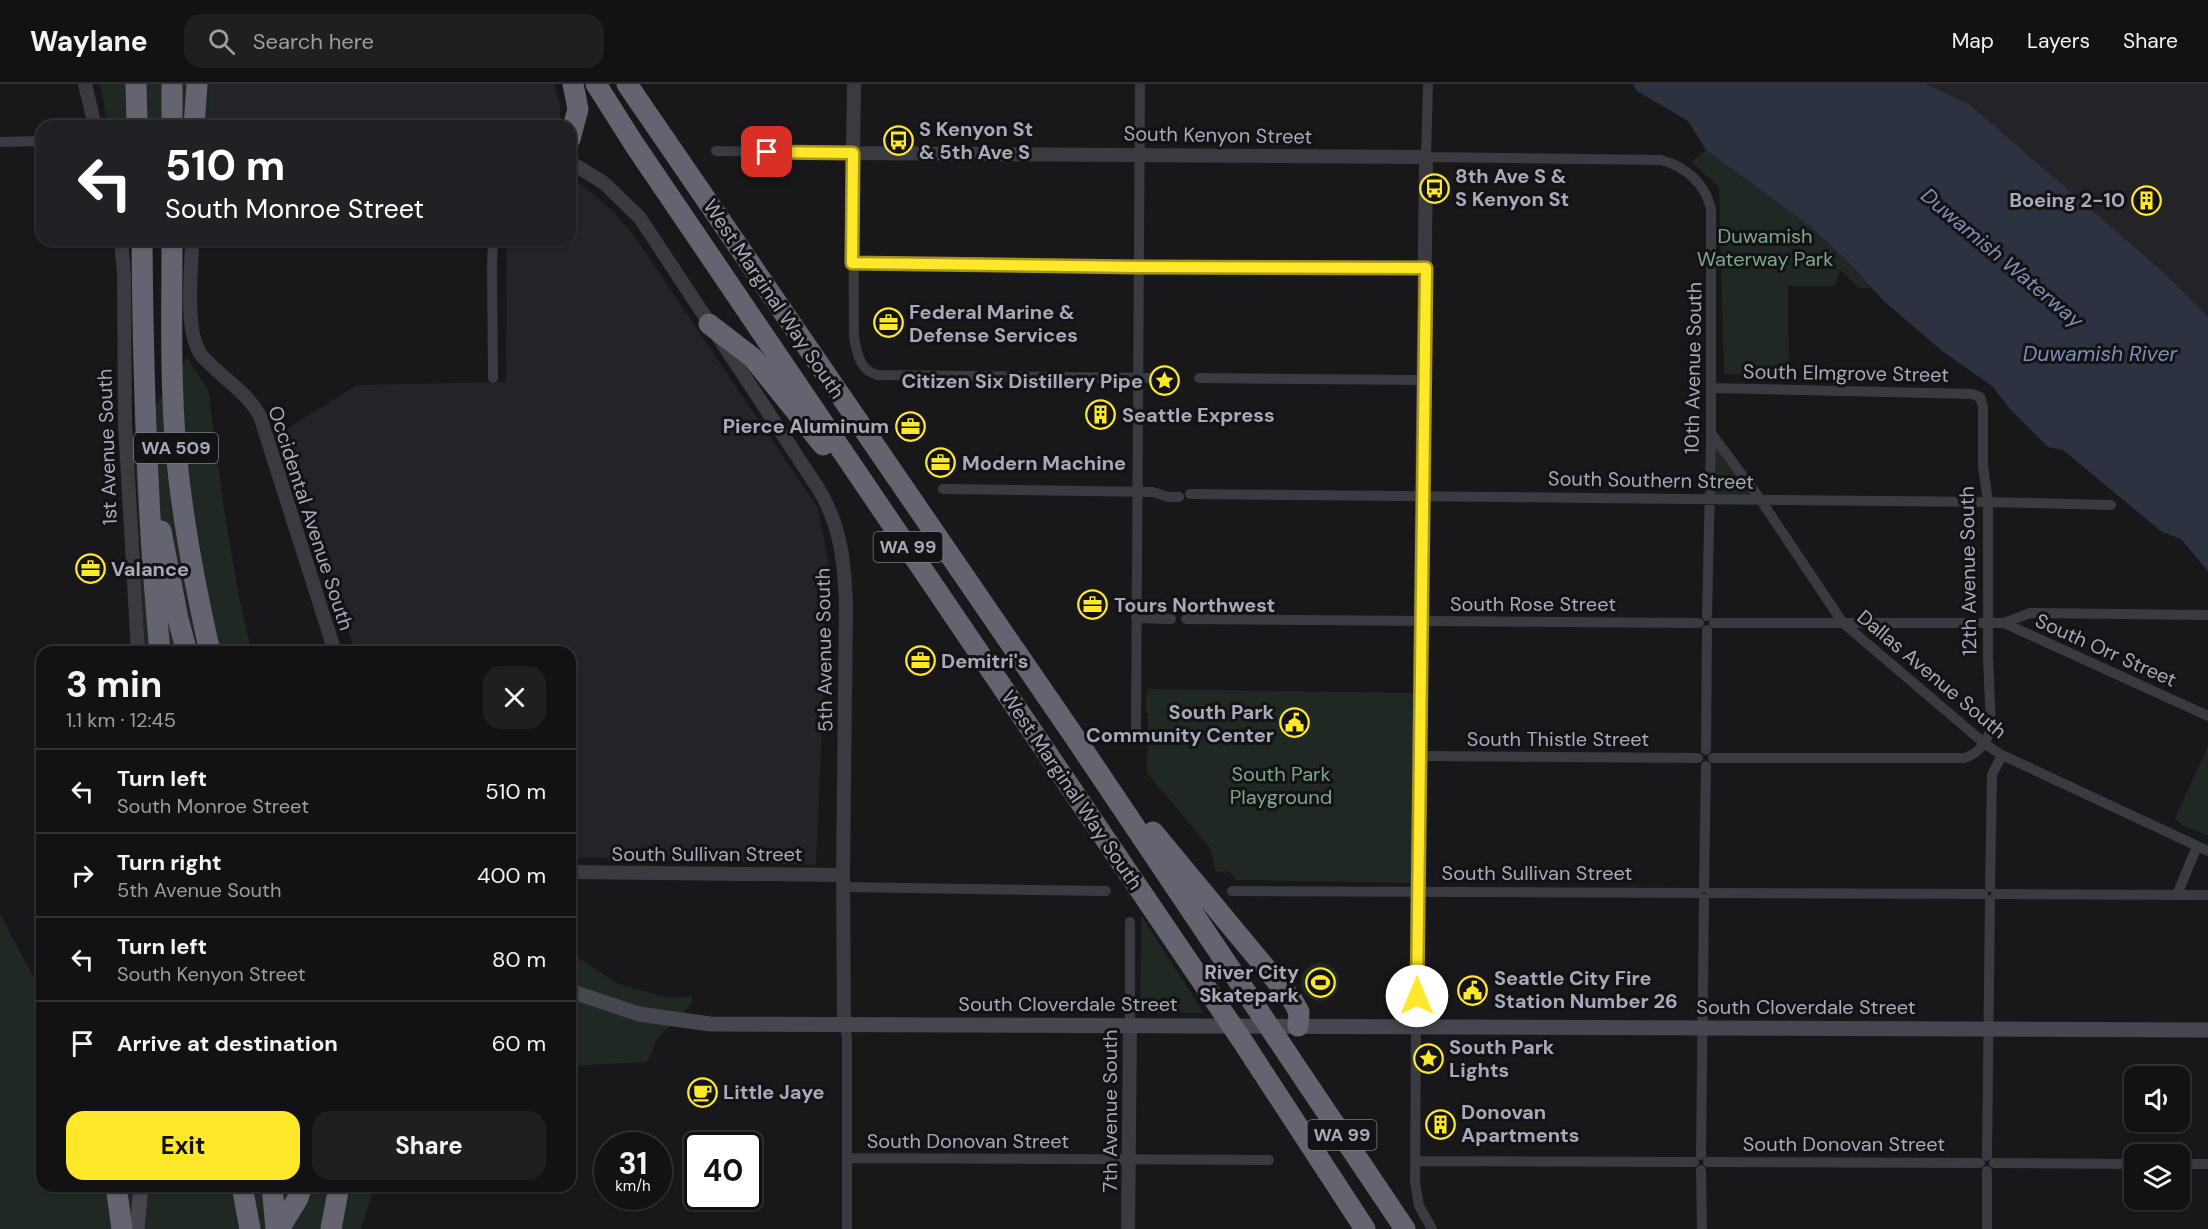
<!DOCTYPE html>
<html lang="en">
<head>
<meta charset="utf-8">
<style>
	:root { --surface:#121114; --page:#1f1f22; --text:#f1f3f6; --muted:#9c9da0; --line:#313134; --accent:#ffe82a }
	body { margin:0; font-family:"DM Sans",sans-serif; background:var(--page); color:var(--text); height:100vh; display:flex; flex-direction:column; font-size:22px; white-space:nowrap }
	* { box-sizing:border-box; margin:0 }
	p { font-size:20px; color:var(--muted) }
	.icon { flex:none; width:33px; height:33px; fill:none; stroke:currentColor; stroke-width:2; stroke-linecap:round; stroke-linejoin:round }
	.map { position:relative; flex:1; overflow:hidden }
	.drawer { position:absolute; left:36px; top:562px; width:540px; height:546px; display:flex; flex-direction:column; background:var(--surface); border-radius:18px; box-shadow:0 2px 4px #0004,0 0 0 2px var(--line) }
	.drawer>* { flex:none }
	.top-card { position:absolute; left:36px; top:36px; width:540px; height:126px; border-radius:18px; box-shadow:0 2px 4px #0004,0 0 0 2px var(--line); background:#202124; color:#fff; overflow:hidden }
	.buttons { position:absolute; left:2124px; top:982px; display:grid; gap:12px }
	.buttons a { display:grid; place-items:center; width:66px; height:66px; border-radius:12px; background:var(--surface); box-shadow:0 2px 4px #0004,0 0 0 2px var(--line); font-size:30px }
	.speed { position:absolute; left:594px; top:1048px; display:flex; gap:12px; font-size:30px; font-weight:700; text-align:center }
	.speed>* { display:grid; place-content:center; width:78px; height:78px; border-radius:50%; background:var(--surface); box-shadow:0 2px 4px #0004,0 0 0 2px var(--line); line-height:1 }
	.speed small { font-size:15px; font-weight:400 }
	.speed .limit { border:3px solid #111; border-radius:9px; background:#fff; color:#111 }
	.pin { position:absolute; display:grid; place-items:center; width:51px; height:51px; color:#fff; margin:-26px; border-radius:12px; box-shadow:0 3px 9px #0006 }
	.me { position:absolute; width:66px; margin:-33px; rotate:0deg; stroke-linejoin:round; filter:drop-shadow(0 0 4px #0008) }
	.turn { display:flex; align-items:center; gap:21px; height:126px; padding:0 30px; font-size:27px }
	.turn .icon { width:78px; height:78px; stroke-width:2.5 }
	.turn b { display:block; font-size:42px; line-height:51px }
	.round { display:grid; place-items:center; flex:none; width:63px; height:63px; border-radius:18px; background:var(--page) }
	.summary { display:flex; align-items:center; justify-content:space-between; height:102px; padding:0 30px }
	h1 { font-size:36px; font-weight:700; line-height:45px }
	.cta { display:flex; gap:12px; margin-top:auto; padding:12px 30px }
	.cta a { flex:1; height:69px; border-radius:18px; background:var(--accent); color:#111; font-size:24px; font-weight:700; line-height:69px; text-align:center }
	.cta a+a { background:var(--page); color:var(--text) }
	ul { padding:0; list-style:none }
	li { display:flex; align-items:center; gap:18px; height:84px; padding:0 30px; border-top:2px solid var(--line) }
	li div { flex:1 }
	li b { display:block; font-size:22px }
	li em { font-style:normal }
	header { display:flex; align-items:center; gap:36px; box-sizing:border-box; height:84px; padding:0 30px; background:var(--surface); border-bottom:2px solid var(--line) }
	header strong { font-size:28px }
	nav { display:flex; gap:33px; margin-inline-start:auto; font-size:21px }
	.search { width:420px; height:54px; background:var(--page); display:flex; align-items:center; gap:15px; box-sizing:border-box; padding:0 21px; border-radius:18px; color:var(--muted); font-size:22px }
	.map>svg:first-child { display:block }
	.built { fill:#242327 }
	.green { fill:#1f2822 }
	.water { fill:#2c323f }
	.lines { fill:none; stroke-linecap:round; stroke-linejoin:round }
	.minor { stroke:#3a3a41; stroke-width:10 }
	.tertiary { stroke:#3a3a41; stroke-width:14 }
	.secondary { stroke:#46464f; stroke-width:15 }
	.motorway { stroke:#646470; stroke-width:21 }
	.route-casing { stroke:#a6971b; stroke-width:15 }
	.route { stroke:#ffe82a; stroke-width:10 }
	.labels { text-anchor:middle; stroke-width:6; stroke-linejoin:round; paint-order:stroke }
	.shield { fill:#131215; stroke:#7b7c88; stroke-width:1.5 }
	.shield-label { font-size:18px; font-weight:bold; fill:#a8aaba }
	.poi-label { font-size:20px; font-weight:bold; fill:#a8aaba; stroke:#131215; text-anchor:start }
	.street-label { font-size:20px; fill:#a8aaba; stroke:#131215 }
	.park-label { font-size:20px; fill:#7ea78a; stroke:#131215 }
	.water-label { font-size:21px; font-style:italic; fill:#7d8fb8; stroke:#131215 }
</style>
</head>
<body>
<header>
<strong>Waylane</strong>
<div class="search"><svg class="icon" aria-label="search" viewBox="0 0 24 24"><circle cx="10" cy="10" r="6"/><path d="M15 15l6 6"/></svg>Search here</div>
<nav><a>Map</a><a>Layers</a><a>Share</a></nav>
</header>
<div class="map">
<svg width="2208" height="1145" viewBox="0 0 2208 1145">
	<rect width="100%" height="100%" fill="#18171a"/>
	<path class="built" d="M215,0H554L560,19V32L558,42H214Z
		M1926,0H2208V232L2160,185L1969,20Z
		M570,94L592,109L614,128L633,150L818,424L829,481L816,781L570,773V568H355L285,346L357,301L506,298L507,156H570Z"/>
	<path class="green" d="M100,0H215L214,42H108Z
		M1706,66L1811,143L1846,176L1872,204H1859L1840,186L1835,202H1788L1789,291L1724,290L1719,103L1691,78Z
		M187,274L208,305L225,431L240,518L252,568H145L134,353Z
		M1711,357L1760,415H1708Z
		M1148,605L1415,609L1412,799L1236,796L1229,787L1218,788L1215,786L1210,764L1147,689L1148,630L1146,629V609H1148Z
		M2208,662V752L2182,741L2175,734Z
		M0,830L42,909V1102L374,1103L361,1145H0Z
		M1141,831L1203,928V929H1140Z
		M570,868L616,899L669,914L692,912V920L658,954L647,978L570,982Z
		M1301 898a19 19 0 1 1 38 0a19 19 0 1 1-38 0Z"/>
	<path class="water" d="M1633,0H1926L1969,20L2160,185L2208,232V487L2181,455L2162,448L2063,366L2048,363L2009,324L1992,302L1942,267L1885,218L1846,176L1811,143L1706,66L1688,37L1637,7Z"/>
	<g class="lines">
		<path class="minor" d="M1428,0L1426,73L1661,76C1686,83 1704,99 1711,124V357L1707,532
			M0,58L42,57
			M716,67L853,69L854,253C857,270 860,287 878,291L1153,294
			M852,179L1138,183L1426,184
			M493,294L492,182L493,156
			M1199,294L1424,296
			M1711,304L1972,310L1980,313L1983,323V382L1988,418V573L1991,644C1987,658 1978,670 1964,674H1713
			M1711,349L1760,415L1843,539L1984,659L2000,670L2208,767
			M943,405L1153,408L1168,413H1179
			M1190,410L1988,418L2111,421
			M1136,534L1171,535
			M1186,535L1699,539
			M1714,539H2004L2208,632
			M2004,539L2030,529L2208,531
			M1136,647L1140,0
			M1706,666L1707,546
			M1419,672L1698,674
			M843,803L1106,807
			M1704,803L1706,682
			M1990,803L1992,691L2002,671
			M1232,807L1698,809
			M1710,809L1983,810
			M1996,810L2208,811
			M2177,811L2197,762
			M1130,838V942
			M844,940L847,953V1145
			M1416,942L1415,1098L1419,1122L1432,1145
			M1701,1071L1704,815
			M1987,1072L1990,816
			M848,1074L1269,1076
			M1415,1077L1694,1078
			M1708,1078L1980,1079
			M1994,1079L2134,1080
			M2180,1080H2208
			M1701,1086L1702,1145
			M1987,1087V1145"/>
		<path class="tertiary" d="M85,0L95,42
			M854,0L853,69L1426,73L1416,942
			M570,78L604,99L640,134L818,404C841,442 844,476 846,519L843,791L844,940
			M121,156L124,190L125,340L138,568
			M192,156C192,186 183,250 203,273C222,294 246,307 260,332L335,568
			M570,788L843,791
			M1128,1145L1130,942"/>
		<path class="secondary" d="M570,907L639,930L710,940L2208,946
			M137,1145L141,1102"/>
		<path class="motorway" d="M136,0L137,39L139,42
			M172,0V42
			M596,0L634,60L1243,958L1365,1145
			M627,0L1078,658L1405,1145
			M194,42L197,0
			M570,55L578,25L573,0
			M142,156C143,294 147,431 160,568
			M172,156C172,226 170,296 176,366C182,434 195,502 210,568
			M709,240L753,274L823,361
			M161,447L178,535L187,568
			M1153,748L1293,917L1299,928L1298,942
			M116,1102L122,1145
			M242,1102L250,1145
			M272,1102L276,1145
			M279,1145L298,1114L302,1102
			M331,1145L339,1102"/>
	</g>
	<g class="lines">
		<defs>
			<path id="route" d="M767,68L853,69L852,179L1138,183L1426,184L1417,912"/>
		</defs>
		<use href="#route" class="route-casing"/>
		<use href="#route" class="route"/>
	</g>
	<defs>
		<symbol id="bus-ring" viewBox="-11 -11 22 22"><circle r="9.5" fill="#131215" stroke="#ffe82a" stroke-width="1.5"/><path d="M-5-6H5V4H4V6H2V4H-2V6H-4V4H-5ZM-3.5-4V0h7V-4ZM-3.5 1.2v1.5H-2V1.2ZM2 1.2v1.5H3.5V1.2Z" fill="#ffe82a"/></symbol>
		<symbol id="building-ring" viewBox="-11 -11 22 22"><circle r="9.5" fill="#131215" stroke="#ffe82a" stroke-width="1.5"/><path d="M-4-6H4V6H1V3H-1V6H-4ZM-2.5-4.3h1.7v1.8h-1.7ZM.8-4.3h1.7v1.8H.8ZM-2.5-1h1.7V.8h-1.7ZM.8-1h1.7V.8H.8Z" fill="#ffe82a"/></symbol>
		<symbol id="office-ring" viewBox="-11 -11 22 22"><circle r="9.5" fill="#131215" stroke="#ffe82a" stroke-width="1.5"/><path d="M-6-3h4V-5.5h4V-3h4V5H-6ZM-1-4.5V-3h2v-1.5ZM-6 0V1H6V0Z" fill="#ffe82a"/></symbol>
		<symbol id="sight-ring" viewBox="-11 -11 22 22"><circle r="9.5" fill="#131215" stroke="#ffe82a" stroke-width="1.5"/><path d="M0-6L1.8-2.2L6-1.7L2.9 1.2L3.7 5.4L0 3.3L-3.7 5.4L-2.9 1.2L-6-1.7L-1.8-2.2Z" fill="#ffe82a"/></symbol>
		<symbol id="civic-ring" viewBox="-11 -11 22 22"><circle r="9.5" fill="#131215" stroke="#ffe82a" stroke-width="1.5"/><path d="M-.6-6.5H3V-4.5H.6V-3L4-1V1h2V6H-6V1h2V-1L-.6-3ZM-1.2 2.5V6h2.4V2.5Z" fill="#ffe82a"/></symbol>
		<symbol id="stadium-ring" viewBox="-11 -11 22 22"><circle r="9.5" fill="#131215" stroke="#ffe82a" stroke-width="1.5"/><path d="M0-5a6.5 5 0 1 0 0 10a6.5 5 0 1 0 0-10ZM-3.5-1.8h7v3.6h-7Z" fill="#ffe82a"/></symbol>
		<symbol id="cafe-ring" viewBox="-11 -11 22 22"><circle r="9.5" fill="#131215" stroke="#ffe82a" stroke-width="1.5"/><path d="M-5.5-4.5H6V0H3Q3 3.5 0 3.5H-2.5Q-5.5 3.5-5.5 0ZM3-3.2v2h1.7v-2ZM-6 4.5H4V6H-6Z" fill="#ffe82a"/></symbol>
	</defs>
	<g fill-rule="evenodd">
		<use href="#bus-ring" x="882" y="40" width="33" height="33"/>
		<use href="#bus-ring" x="1418" y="88" width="33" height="33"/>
		<use href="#building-ring" x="2130" y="100" width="33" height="33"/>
		<use href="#office-ring" x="872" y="222" width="33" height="33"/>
		<use href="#sight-ring" x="1148" y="280" width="33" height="33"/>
		<use href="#building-ring" x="1084" y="314" width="33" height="33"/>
		<use href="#office-ring" x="894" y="326" width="33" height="33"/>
		<use href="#office-ring" x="924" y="362" width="33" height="33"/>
		<use href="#office-ring" x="74" y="468" width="33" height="33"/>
		<use href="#office-ring" x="1076" y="504" width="33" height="33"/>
		<use href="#office-ring" x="904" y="560" width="33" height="33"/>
		<use href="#civic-ring" x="1278" y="622" width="33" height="33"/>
		<use href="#stadium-ring" x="1304" y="882" width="33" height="33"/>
		<use href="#civic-ring" x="1456" y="890" width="33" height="33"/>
		<use href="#sight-ring" x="1412" y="958" width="33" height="33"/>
		<use href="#cafe-ring" x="686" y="992" width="33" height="33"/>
		<use href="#building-ring" x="1424" y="1024" width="33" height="33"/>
	</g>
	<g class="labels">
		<g class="shield">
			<rect x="134" y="349" width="84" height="30" rx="4.5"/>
			<rect x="873.5" y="448" width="69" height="30" rx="4.5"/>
			<rect x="1307.5" y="1036" width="69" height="30" rx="4.5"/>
		</g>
		<g class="shield-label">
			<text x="176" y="370">WA 509</text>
			<text x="908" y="469">WA 99</text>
			<text x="1342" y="1057">WA 99</text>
		</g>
		<g class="poi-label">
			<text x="919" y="52">S Kenyon St<tspan x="919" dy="23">&amp; 5th Ave S</tspan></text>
			<text x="1455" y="99">8th Ave S &amp;<tspan x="1455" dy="23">S Kenyon St</tspan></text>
			<text x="2125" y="123" text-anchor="end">Boeing 2-10</text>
			<text x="909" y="235">Federal Marine &amp;<tspan x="909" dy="23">Defense Services</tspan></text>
			<text x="1143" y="304" text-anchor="end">Citizen Six Distillery Pipe</text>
			<text x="1122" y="338">Seattle Express</text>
			<text x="889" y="349" text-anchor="end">Pierce Aluminum</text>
			<text x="962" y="386">Modern Machine</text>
			<text x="111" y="492">Valance</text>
			<text x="1114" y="528">Tours Northwest</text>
			<text x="941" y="584">Demitri's</text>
			<text x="1274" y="635" text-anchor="end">South Park<tspan x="1274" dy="23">Community Center</tspan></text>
			<text x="1299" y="895" text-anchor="end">River City<tspan x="1299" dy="23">Skatepark</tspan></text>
			<text x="1494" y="901">Seattle City Fire<tspan x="1494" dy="23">Station Number 26</tspan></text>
			<text x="1449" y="970">South Park<tspan x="1449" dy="23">Lights</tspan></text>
			<text x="723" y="1015">Little Jaye</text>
			<text x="1461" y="1035">Donovan<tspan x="1461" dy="23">Apartments</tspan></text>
		</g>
		<g class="street-label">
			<text transform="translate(1218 51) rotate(1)" y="7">South Kenyon Street</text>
			<text transform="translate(774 215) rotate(56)" y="7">West Marginal Way South</text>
			<text transform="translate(1693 284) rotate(-89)" y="7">10th Avenue South</text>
			<text transform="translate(1846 289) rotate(1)" y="7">South Elmgrove Street</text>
			<text transform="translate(107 363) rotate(-92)" y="7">1st Avenue South</text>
			<text transform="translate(1651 396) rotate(1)" y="7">South Southern Street</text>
			<text transform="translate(311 434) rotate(72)" y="7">Occidental Avenue South</text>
			<text transform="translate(1968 487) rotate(-91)" y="7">12th Avenue South</text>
			<text x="1533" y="527">South Rose Street</text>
			<text transform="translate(824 566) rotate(-91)" y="7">5th Avenue South</text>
			<text transform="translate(2106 566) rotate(24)" y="7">South Orr Street</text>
			<text transform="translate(1932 590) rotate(40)" y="7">Dallas Avenue South</text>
			<text x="1558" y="662">South Thistle Street</text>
			<text transform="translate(1072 706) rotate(56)" y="7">West Marginal Way South</text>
			<text x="707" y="777">South Sullivan Street</text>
			<text x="1537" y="796">South Sullivan Street</text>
			<text x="1068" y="927">South Cloverdale Street</text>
			<text x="1806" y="930">South Cloverdale Street</text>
			<text transform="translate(1110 1027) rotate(-90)" y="7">7th Avenue South</text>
			<text x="968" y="1064">South Donovan Street</text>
			<text x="1844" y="1067">South Donovan Street</text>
		</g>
		<g class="park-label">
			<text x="1765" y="159">Duwamish<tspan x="1765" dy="23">Waterway Park</tspan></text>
			<text x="1281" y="697">South Park<tspan x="1281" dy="23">Playground</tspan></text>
		</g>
		<g class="water-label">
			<text transform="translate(2002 174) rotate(40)" y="7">Duwamish Waterway</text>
			<text x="2100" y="277">Duwamish River</text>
		</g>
	</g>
</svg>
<div class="buttons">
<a><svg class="icon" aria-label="sound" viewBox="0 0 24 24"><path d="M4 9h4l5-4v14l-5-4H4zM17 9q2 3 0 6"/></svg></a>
<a><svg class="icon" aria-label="layers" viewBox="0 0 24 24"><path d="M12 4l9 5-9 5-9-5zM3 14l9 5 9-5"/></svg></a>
</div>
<div class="speed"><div>31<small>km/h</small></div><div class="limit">40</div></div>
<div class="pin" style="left:767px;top:68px;background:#d93025"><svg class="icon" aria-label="arrive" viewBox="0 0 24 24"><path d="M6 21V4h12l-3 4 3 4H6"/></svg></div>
<svg class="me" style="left:1417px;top:912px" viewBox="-20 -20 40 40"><circle r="19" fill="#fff"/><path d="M0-13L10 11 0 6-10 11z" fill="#ffe82a"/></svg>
<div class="top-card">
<div class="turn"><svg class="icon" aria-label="left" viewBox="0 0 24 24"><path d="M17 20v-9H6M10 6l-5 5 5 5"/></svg><div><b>510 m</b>South Monroe Street</div></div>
</div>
<section class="drawer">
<div class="summary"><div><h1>3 min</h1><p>1.1 km · 12:45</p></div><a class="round"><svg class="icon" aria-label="close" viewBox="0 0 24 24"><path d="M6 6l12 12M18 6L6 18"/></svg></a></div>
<ul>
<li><svg class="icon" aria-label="left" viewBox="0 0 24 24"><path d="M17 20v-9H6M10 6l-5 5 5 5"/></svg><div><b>Turn left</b><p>South Monroe Street</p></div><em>510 m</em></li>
<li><svg class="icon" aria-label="right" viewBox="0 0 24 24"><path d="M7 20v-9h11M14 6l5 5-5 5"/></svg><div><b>Turn right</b><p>5th Avenue South</p></div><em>400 m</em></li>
<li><svg class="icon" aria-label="left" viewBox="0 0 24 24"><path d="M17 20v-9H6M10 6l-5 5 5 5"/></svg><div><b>Turn left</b><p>South Kenyon Street</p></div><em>80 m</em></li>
<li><svg class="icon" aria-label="arrive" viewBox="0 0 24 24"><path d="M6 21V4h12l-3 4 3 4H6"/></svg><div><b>Arrive at destination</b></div><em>60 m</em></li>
</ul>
<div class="cta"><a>Exit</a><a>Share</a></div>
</section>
</div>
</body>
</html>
